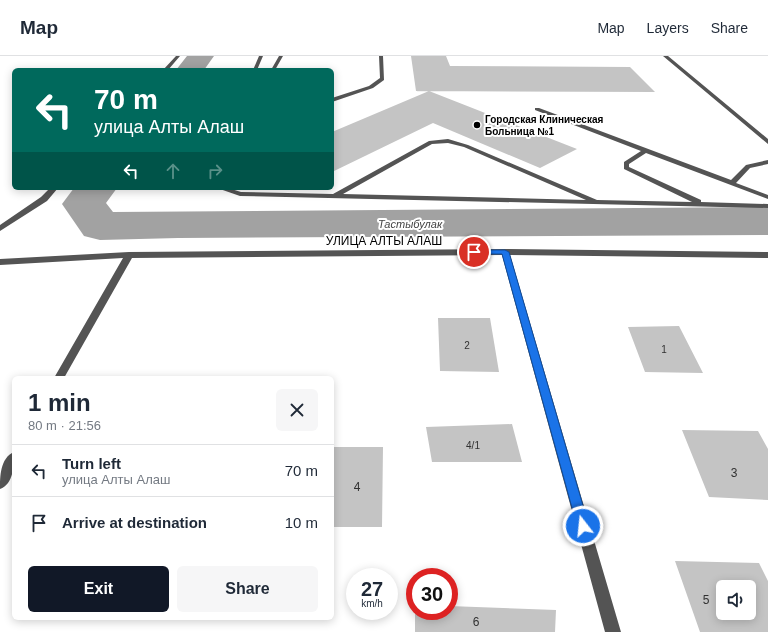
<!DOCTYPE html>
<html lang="en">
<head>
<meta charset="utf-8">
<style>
	:root { --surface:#fff; --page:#f6f6f7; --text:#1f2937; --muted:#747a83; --line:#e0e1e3; --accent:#111827 }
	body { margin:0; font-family:Helvetica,sans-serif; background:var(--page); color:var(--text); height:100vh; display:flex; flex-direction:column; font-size:15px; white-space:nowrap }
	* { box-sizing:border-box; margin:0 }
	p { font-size:13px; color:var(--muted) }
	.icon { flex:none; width:22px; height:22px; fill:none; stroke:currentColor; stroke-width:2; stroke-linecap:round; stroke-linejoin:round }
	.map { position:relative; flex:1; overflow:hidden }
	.side { position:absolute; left:12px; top:320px; width:322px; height:244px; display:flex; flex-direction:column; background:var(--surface); border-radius:6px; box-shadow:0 2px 10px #0003 }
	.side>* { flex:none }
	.guide { position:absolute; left:12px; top:12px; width:322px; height:122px; border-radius:6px; box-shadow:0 2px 10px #0003; background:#00695c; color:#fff; overflow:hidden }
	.tools { position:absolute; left:716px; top:524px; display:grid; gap:8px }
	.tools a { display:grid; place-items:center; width:40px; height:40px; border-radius:6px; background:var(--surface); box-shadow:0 2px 10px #0003; font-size:20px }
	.speed { position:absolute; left:346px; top:512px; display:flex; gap:8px; font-size:20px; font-weight:700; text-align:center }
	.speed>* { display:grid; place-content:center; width:52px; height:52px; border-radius:50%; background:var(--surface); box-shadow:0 2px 10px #0003; line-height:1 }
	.speed small { font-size:10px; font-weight:400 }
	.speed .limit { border:6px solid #d22; background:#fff; color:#111 }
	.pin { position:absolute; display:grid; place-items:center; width:34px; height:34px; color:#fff; margin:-17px; border:2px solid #fff; border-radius:50%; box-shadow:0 1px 4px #0007 }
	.me { position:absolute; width:44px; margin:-22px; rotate:344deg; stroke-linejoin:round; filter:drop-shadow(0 0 3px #0008) }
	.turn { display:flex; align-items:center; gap:14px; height:84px; padding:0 16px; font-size:18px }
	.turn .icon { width:52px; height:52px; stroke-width:2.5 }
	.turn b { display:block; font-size:28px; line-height:34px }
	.lanes { display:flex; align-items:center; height:38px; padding:0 16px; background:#0003; justify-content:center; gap:20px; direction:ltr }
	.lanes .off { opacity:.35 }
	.round { display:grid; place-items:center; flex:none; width:42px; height:42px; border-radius:6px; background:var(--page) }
	.head { display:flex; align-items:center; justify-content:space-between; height:68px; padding:0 16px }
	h1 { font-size:24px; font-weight:700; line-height:30px }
	.button { display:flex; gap:8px; margin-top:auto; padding:8px 16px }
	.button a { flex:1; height:46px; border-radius:6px; background:var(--accent); color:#fff; font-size:16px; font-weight:700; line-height:46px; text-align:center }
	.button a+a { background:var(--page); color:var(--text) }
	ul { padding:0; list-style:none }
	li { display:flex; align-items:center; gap:12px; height:52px; padding:0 16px; border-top:1px solid var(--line) }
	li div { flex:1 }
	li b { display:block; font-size:15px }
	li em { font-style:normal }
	header { display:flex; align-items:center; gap:24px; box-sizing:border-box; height:56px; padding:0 20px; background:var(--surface); border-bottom:1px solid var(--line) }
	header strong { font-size:19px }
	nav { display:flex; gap:22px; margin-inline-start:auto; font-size:14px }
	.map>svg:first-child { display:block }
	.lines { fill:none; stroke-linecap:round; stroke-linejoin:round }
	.river { fill:#a2a2a2; fill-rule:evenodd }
	.building { fill:#c4c4c4; fill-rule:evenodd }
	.minor { fill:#545454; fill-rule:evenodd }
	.route { fill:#1a73e8; stroke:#114b97 }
	.poi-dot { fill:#000; stroke:#fff; stroke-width:1.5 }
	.labels { text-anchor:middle; stroke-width:4; stroke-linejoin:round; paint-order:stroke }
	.far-poi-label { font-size:10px; font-weight:bold; fill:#000; stroke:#fff; text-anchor:start }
	.number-label { font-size:10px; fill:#313131 }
	.far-water-label { font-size:11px; font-style:italic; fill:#434343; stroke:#fff }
	.street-label { font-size:12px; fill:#000; stroke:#fff }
	.near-number-label { font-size:12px; fill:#313131 }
</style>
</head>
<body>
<header>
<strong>Map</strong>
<nav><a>Map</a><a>Layers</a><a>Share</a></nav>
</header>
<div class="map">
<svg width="768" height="576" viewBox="0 0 768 576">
	<rect width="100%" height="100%" fill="#fff"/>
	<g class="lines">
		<path class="river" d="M187,0H214L204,14H176Z
			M74,132H117L106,147L113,156L768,151V179L178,182L100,184L84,180L62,148Z"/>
	</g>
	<path class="building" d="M411,0H446L450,10L630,11L655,36L416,35Z
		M429,35L577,93L540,112L433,67L332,116V76Z
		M438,262H490L499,316L440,315Z
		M679,270L703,317L645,316L628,271Z
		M512,368L522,406H432L426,371Z
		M682,374L758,375L768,393V444L709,441Z
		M332,391H383L382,471H332Z
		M675,505L759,507L768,525V576H700ZM723,531H749V557H723Z
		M415,548V555H449V550L556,554L555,576H415Z"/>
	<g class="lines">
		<path class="minor" d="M176,0H180L168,14H163Z
			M259,0H263L257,14H253Z
			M279,0H283L275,14H271Z
			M379,0H383L384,24L373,32L332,46V42L369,30L380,22Z
			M663,0H668L768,83V88Z
			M535,52H539L731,124L746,109L768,104V108L750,112L736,127L768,139V143L646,97L629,108V111L701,144V146L768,148V152L240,140L217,132H228L241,136L333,138L429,85L448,83L468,89L597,144L692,146L624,113V106L641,95L535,54ZM448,87L464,91L586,144L343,138L432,88Z
			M50,132H58L47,145L0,175V169L41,141Z
			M505,193L768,196V202L510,199L621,576H605L502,199L132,202L64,322H54L123,202L0,209V203L129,196Z
			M14,396C14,409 14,428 0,433C0,421 0,402 14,396Z"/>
	</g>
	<path class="route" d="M474,194H505L509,196L589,470L588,475L583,477L579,475L577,470L502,198H471V195Z"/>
	<circle class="poi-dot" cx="477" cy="69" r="4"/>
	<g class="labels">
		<g class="far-poi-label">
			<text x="485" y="67">Городская Клиническая<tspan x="485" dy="12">Больница №1</tspan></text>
		</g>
		<g class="number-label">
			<text x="467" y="293">2</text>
			<text x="664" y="297">1</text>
			<text x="473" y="393">4/1</text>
		</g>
		<g class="far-water-label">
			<text x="410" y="172">Тастыбулак</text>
		</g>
		<g class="street-label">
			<text x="384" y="189">УЛИЦА АЛТЫ АЛАШ</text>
		</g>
		<g class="near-number-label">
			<text x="734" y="421">3</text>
			<text x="357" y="435">4</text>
			<text x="706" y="548">5</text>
			<text x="476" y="570">6</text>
		</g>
	</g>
</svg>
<div class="tools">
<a><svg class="icon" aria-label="sound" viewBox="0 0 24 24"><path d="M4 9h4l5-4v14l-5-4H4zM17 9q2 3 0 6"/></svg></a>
</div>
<div class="speed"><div>27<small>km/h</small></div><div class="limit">30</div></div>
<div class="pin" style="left:474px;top:196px;background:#d93025"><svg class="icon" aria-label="arrive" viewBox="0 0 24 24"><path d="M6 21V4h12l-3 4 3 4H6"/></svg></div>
<svg class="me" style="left:583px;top:470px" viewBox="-20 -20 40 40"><circle r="17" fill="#1a73e8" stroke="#fff" stroke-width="3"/><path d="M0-11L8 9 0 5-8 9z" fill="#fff"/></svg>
<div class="guide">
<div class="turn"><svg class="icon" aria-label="left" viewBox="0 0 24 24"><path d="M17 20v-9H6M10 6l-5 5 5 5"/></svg><div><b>70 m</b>улица Алты Алаш</div></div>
<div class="lanes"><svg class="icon" aria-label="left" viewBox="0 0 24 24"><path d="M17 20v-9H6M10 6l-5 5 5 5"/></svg><svg class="icon off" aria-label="ahead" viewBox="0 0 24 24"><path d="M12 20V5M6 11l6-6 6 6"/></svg><svg class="icon off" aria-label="right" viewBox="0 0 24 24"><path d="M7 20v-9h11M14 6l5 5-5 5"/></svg></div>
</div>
<section class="side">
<div class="head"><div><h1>1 min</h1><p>80 m · 21:56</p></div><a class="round"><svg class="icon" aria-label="close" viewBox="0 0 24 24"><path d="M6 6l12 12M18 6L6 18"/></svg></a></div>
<ul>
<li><svg class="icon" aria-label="left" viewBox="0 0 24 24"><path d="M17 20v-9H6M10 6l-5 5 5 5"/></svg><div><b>Turn left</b><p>улица Алты Алаш</p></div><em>70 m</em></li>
<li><svg class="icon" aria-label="arrive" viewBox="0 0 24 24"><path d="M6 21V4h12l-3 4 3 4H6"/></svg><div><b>Arrive at destination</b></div><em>10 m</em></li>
</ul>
<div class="button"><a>Exit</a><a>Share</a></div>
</section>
</div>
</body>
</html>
